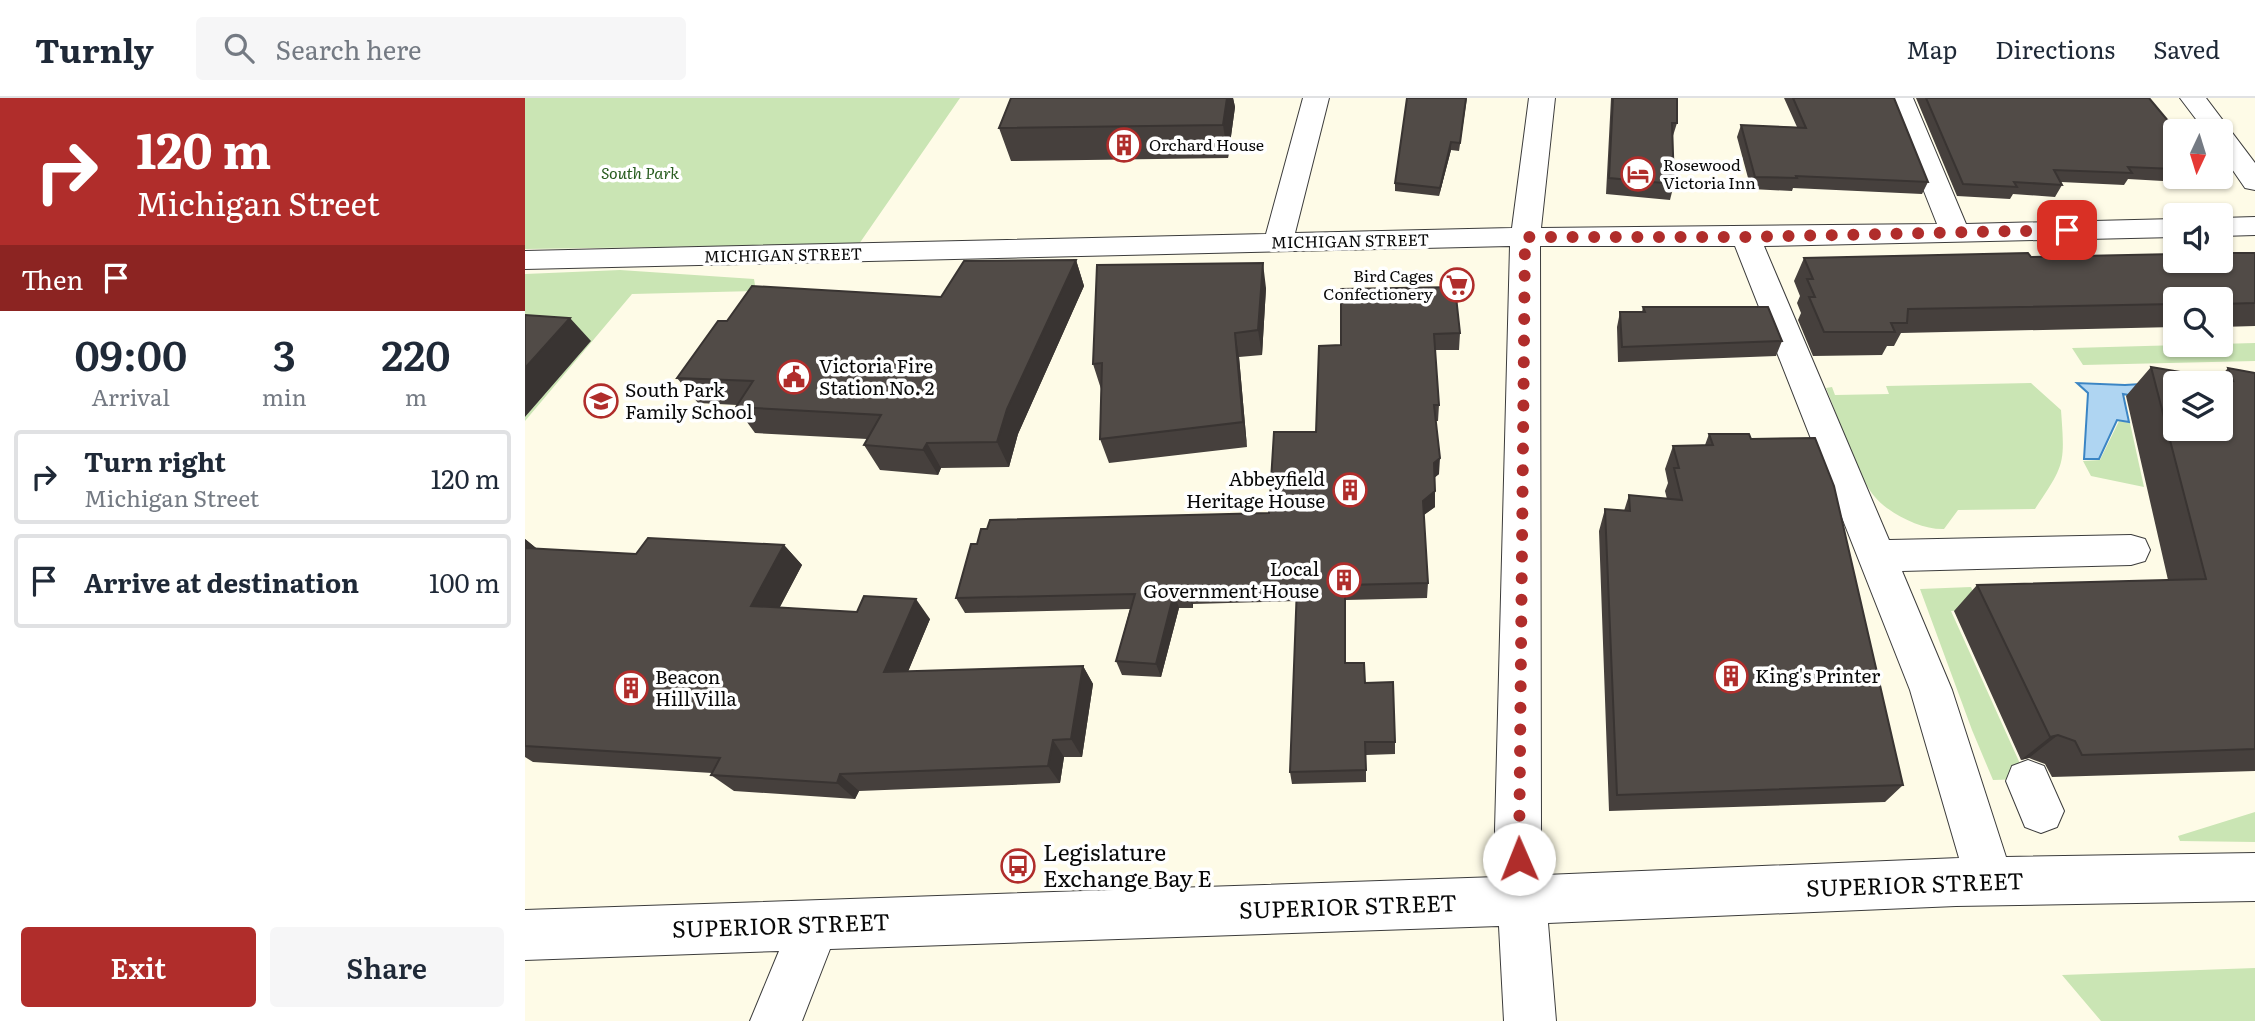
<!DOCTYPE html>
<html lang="en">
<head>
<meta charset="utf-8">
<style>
	:root { --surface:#fff; --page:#f6f6f7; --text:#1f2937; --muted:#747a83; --line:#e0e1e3; --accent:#b02d2b }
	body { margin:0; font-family:Literata,serif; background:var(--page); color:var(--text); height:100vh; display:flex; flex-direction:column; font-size:26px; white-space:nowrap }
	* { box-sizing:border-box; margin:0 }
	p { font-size:23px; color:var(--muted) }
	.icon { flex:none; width:38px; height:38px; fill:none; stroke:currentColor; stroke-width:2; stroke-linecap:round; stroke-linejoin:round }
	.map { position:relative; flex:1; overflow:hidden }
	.panel { display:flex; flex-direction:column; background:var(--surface); width:525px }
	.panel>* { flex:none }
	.top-card { background:#b02d2b; color:#fff; overflow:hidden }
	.needle { width:46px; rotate:184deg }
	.controls { position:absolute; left:1638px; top:21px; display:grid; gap:14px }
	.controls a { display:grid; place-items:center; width:70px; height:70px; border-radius:7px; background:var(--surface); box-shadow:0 2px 5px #0004; font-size:35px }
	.pin { position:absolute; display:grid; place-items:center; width:60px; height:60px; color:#fff; margin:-30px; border-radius:14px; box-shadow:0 4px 10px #0006 }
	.me { position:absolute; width:77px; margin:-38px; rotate:359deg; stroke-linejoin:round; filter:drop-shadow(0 0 5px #0008) }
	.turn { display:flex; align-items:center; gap:24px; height:147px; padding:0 21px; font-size:32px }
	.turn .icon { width:91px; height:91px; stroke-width:2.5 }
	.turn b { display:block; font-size:49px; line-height:60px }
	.then { display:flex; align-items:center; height:66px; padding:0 21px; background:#0003; gap:14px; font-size:26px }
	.eta { display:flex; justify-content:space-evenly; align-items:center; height:119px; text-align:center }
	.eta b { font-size:42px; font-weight:600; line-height:49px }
	.action { display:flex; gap:14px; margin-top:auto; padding:14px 21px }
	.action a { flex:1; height:80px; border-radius:7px; background:var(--accent); color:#fff; font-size:28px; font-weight:600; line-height:80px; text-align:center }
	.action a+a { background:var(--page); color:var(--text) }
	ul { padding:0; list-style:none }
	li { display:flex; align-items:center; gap:21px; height:94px; margin:0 14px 10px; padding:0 7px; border:4px solid var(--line); border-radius:7px }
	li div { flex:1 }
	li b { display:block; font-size:26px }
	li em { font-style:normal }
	header { display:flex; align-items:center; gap:42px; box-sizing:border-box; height:98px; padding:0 35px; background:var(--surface); border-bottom:2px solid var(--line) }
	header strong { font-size:33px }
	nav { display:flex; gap:38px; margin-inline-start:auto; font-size:24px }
	.search { width:490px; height:63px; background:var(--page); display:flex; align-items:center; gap:18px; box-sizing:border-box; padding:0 24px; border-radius:7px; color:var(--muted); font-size:26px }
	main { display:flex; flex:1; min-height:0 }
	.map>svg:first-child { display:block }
	.green { fill:#cae5b4 }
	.water { fill:#afd5f2; stroke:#3b85c4; stroke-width:2 }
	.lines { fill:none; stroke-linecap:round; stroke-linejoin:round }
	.minor-casing { stroke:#3c3c3c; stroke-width:2 }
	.minor { fill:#fff; fill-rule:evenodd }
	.wall { fill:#46403d }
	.shaded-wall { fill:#393432 }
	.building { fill:#514b47; stroke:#393432; stroke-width:2; fill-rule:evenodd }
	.route { stroke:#b02d2b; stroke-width:12; stroke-dasharray:0 21.6 }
	.labels { text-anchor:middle; stroke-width:7; stroke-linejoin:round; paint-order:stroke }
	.far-poi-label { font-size:16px; fill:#090909; stroke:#fff; text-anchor:start }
	.far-park-label { font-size:16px; font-style:italic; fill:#285c1f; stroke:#fff }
	.far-street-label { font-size:16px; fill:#090909; stroke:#fff }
	.poi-label { font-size:19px; fill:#090909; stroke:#fff; text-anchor:start }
	.near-poi-label { font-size:23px; fill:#090909; stroke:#fff; text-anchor:start }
	.near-street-label { font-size:23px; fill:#090909; stroke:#fff }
</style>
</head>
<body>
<header>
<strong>Turnly</strong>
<div class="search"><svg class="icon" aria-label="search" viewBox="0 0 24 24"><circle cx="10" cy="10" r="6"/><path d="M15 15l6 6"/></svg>Search here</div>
<nav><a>Map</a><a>Directions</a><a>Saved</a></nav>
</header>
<main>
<section class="panel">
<div class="top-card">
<div class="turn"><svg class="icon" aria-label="right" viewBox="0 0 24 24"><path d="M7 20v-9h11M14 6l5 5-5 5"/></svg><div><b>120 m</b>Michigan Street</div></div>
<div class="then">Then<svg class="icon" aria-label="arrive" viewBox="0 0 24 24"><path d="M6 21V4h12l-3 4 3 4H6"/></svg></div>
</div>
<div class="eta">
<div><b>09:00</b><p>Arrival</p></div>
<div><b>3</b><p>min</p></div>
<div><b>220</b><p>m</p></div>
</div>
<ul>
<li><svg class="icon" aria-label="right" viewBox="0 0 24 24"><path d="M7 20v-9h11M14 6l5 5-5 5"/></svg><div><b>Turn right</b><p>Michigan Street</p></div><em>120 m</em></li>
<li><svg class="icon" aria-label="arrive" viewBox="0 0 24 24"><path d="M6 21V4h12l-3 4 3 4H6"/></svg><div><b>Arrive at destination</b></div><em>100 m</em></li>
</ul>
<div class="action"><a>Exit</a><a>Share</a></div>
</section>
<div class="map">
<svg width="1730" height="923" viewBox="0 0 1730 923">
	<rect width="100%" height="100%" fill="#fefbe7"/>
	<path class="green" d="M0,0H435L334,146L0,151Z
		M95,172L229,181L231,193L107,196L0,323V319L65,244L0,239V176Z
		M1730,245V263L1558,267L1547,250Z
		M1506,285L1536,312C1540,367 1540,366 1510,411L1433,412L1419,431C1395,432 1357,413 1344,391C1328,365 1313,319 1301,290L1307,289L1310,297L1364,296L1361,288Z
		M1594,323L1605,325L1619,389L1566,378L1558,363L1575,362Z
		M1446,489L1456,511L1426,513L1502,681L1468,682L1447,632L1395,491Z
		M1730,714V744L1655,743L1653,738Z
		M1730,870V923H1576L1537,877Z"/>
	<path class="water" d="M1683,282L1650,285V305L1598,296L1604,324L1592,322L1574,361H1559L1563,295L1552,285L1600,287Z"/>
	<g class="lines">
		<defs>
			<path id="minor" d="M778,0H804L770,135L987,130L1004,0H1030L1016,130L1412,126L1362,0H1388L1441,126L1650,121V139L1239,148L1364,442L1606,437L1620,441L1625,452L1620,463L1606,467L1377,473L1427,592L1481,759L1730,755V803L1431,808L1023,825L1031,923H979L974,828L305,851L277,923H225L254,853L0,862V812L972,779L970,732L985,148L0,171V153L741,136ZM1015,148H1210L1385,592L1434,760L1020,777L1016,732Z
				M1655,0H1681L1730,65V92L1720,90L1696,55V33H1680Z
				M1730,119V137L1696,138V120Z
				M1503,662L1519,668L1539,713L1532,729L1516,735L1500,729L1481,683L1487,668Z"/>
		</defs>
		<use href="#minor" class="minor-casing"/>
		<use href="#minor" class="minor"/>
	</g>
	<path class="wall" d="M486,0H708L710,9L703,60L486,63L474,30Z
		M942,0L934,53L926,52L914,98L870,93V85Z
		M1086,0H1152V25L1147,41L1149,86L1145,102L1081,96Z
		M1259,0H1369L1403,84L1397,96L1268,90L1267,93L1226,91L1212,39L1216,27L1272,29Z
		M1391,0H1624L1650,33V79H1678L1673,85L1603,81L1599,87L1536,84L1537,87L1530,99L1488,96L1485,101L1432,98Z
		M1730,155V228L1696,229V201H1650V229L1376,235L1369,248H1362L1357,257L1288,258L1273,222L1276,215L1272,205L1275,198L1269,183L1279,160L1506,159Z
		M551,162L559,188L493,336L484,369L416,370L413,377L355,372L339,347L342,341L230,335L211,309L212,307L173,305L152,280L202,223L416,199Z
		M741,190L737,257L714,259L722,349L584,365L575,341L576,291L568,266Z
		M816,191L935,235L934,252H910L914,307L913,323H911L914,376L910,379V409L899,417L903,485L902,500L821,502V565L840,585L870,644V656L841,657V684L767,686L765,674L772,503L668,506V510H654L636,579L597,577L591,563L605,511L440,515L431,500L452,446L744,415L791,334L816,247Z
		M1118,209L1257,243L1251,258L1093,264L1092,229L1095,214H1117Z
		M1626,269L1693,281L1703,270L1730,275V673L1527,679L1520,666L1504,660L1496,662L1429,513L1452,487L1643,482L1601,298Z
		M1184,336L1378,687L1360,704L1084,713L1074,433L1080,411L1099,413L1104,397L1142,401L1140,393L1143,385L1140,371L1148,348L1180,347Z
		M0,441L12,451L111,456L259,447L277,467L255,509L405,521L383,573L558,568L568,586L557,659H539L535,685L334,693L330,701L209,693L186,677L187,675L8,664L0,659Z"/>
	<path class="shaded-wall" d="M702,0H708L710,9L703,60L698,27Z
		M926,44V52L914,98L915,90Z
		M551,162L559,188L493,336L484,369L472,344L482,311Z
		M738,165L741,190L737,257L733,232Z
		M45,220L66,243L0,319V270Z
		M710,235L714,259L722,349L718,324Z
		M402,345L416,370L413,377L398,352Z
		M915,360L914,376L908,381L909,365Z
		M910,393V409L897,418L898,403Z
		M0,441L21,458L0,460Z
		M259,447L277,467L245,527L226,508Z
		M820,487L821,502V579L820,565Z
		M664,491L668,506V510L663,495Z
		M649,495L654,510L636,579L631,566Z
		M391,501L405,521L375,593L359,574Z
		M558,568L568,586L557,659L546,641Z
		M1533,637L1504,660L1496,662L1525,639Z
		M528,642L539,659L535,685L523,668Z
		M315,676L334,693L330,701L312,685Z"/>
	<path class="building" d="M486,0H702L698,27L474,30Z
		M882,0H941L935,45L926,44L915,90L870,85Z
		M1088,0H1152V25H1147L1149,86L1084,80Z
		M1268,0H1369L1403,84L1271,78L1272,80L1230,79L1216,27L1281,30Z
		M1401,0H1624L1644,24H1648L1654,33H1650V71L1603,69L1607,75L1529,72L1537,87L1489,84L1492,89L1438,86Z
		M1503,155L1506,159L1650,156V163H1696V155H1730V205L1696,206V201H1650V206L1383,211L1382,225H1366L1370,234H1299L1284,199H1290L1282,181H1288L1279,160Z
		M551,162L482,311L472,344L402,345L398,352L339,347L356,317L211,309L228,283L152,280L193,223H202L227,188L416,199L439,163Z
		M738,165L733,232L710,235L718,324L575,341L577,265L568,266L572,167Z
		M930,189L935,235L909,236L914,307H909L915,360L909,365L910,393L898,403L903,485L820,487V565H839L840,585L868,584L870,644H840L841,672L765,674L772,488L664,491L663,495H649L631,566L591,563L610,496L431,500L446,446H452L456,431H462L465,422L744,415L749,334H791L794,248L816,247V191Z
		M1118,209H1243L1257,243L1097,249L1095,214H1120Z
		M0,217L45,220L0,270Z
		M1626,269L1708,283L1703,270L1730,275V651L1557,657L1550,643L1533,637L1525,639L1452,487L1681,481ZM1650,285H1696V331H1650Z
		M1184,336H1224L1226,341L1290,340L1309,388L1378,687L1092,697L1080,411L1105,413L1104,397L1157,402L1149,370H1154L1148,348L1188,347Z
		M123,440L259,447L226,508L332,514L339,498L391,501L359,574L558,568L546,641L528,642L523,668L315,676L312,685L186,677L195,660L0,648V450L111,456Z"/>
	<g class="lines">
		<path class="route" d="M994,761L1000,139H1221L1542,132"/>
	</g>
	<defs>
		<symbol id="building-ring" viewBox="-11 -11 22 22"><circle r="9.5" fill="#fff" stroke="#b02d2b" stroke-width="1.5"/><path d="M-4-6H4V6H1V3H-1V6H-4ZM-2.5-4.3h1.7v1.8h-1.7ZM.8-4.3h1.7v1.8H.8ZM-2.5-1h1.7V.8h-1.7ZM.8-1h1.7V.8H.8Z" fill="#b02d2b"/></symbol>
		<symbol id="hotel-ring" viewBox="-11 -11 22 22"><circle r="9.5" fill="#fff" stroke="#b02d2b" stroke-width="1.5"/><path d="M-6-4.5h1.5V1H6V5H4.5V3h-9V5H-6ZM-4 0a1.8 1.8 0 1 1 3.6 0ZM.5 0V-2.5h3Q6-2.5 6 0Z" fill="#b02d2b"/></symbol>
		<symbol id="supermarket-ring" viewBox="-11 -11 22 22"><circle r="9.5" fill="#fff" stroke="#b02d2b" stroke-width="1.5"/><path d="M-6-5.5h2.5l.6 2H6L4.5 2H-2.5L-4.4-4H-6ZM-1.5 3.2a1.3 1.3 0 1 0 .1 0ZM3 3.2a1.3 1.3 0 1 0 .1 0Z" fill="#b02d2b"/></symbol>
		<symbol id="civic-ring" viewBox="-11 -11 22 22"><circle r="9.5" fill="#fff" stroke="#b02d2b" stroke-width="1.5"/><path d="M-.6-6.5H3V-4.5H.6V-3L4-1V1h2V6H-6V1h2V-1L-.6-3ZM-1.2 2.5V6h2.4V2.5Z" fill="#b02d2b"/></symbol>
		<symbol id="school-ring" viewBox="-11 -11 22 22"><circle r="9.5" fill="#fff" stroke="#b02d2b" stroke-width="1.5"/><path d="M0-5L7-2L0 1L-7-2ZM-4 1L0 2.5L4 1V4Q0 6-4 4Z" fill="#b02d2b"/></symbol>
		<symbol id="bus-ring" viewBox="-11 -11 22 22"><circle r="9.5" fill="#fff" stroke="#b02d2b" stroke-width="1.5"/><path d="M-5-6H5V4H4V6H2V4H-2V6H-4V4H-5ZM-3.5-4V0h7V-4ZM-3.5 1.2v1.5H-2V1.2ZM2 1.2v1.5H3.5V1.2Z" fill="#b02d2b"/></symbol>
	</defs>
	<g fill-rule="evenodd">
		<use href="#building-ring" x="580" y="28" width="38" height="38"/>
		<use href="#hotel-ring" x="1094" y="57" width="38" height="38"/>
		<use href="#supermarket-ring" x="913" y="168" width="38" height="38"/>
		<use href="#civic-ring" x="250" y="260" width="38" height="38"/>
		<use href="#school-ring" x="57" y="284" width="38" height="38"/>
		<use href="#building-ring" x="806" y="373" width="38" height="38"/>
		<use href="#building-ring" x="800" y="463" width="38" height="38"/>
		<use href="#building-ring" x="1187" y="559" width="38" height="38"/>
		<use href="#building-ring" x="87" y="571" width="38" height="38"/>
		<use href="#bus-ring" x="474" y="749" width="38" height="38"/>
	</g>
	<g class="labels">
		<g class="far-poi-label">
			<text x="624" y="53">Orchard House</text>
			<text x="1138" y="73">Rosewood<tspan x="1138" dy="18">Victoria Inn</tspan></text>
			<text x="908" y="184" text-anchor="end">Bird Cages<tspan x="908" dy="18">Confectionery</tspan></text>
		</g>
		<g class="far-park-label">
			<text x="115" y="81">South Park</text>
		</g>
		<g class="far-street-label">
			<text transform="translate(825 143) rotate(-1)" y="6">MICHIGAN STREET</text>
			<text transform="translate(258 157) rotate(-1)" y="6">MICHIGAN STREET</text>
		</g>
		<g class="poi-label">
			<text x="294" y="275">Victoria Fire<tspan x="294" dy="22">Station No. 2</tspan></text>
			<text x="100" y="299">South Park<tspan x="100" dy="22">Family School</tspan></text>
			<text x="800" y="388" text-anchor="end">Abbeyfield<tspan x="800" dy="22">Heritage House</tspan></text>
			<text x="794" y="478" text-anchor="end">Local<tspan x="794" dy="22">Government House</tspan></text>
			<text x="1230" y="585">King's Printer</text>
			<text x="130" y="586">Beacon<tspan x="130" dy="22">Hill Villa</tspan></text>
		</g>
		<g class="near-poi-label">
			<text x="518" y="763">Legislature<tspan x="518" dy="26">Exchange Bay E</tspan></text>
		</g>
		<g class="near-street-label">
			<text transform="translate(1390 787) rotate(-2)" y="8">SUPERIOR STREET</text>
			<text transform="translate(823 809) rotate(-2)" y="8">SUPERIOR STREET</text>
			<text transform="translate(256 828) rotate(-2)" y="8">SUPERIOR STREET</text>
		</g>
	</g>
</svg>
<div class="controls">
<a><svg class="needle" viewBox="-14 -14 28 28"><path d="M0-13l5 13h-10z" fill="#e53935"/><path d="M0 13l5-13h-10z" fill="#747a83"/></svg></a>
<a><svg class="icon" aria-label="sound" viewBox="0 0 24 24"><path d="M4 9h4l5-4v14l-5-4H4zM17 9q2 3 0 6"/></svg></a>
<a><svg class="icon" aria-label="search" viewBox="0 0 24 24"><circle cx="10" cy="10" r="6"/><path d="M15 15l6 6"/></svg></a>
<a><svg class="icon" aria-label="layers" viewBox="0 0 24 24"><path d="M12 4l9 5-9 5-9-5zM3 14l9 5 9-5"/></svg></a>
</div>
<div class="pin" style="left:1542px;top:132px;background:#d93025"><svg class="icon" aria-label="arrive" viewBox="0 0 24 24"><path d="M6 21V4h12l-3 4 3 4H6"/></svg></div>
<svg class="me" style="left:994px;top:761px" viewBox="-20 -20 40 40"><circle r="19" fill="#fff"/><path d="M0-13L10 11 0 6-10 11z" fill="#b02d2b"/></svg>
</div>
</main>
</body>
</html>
